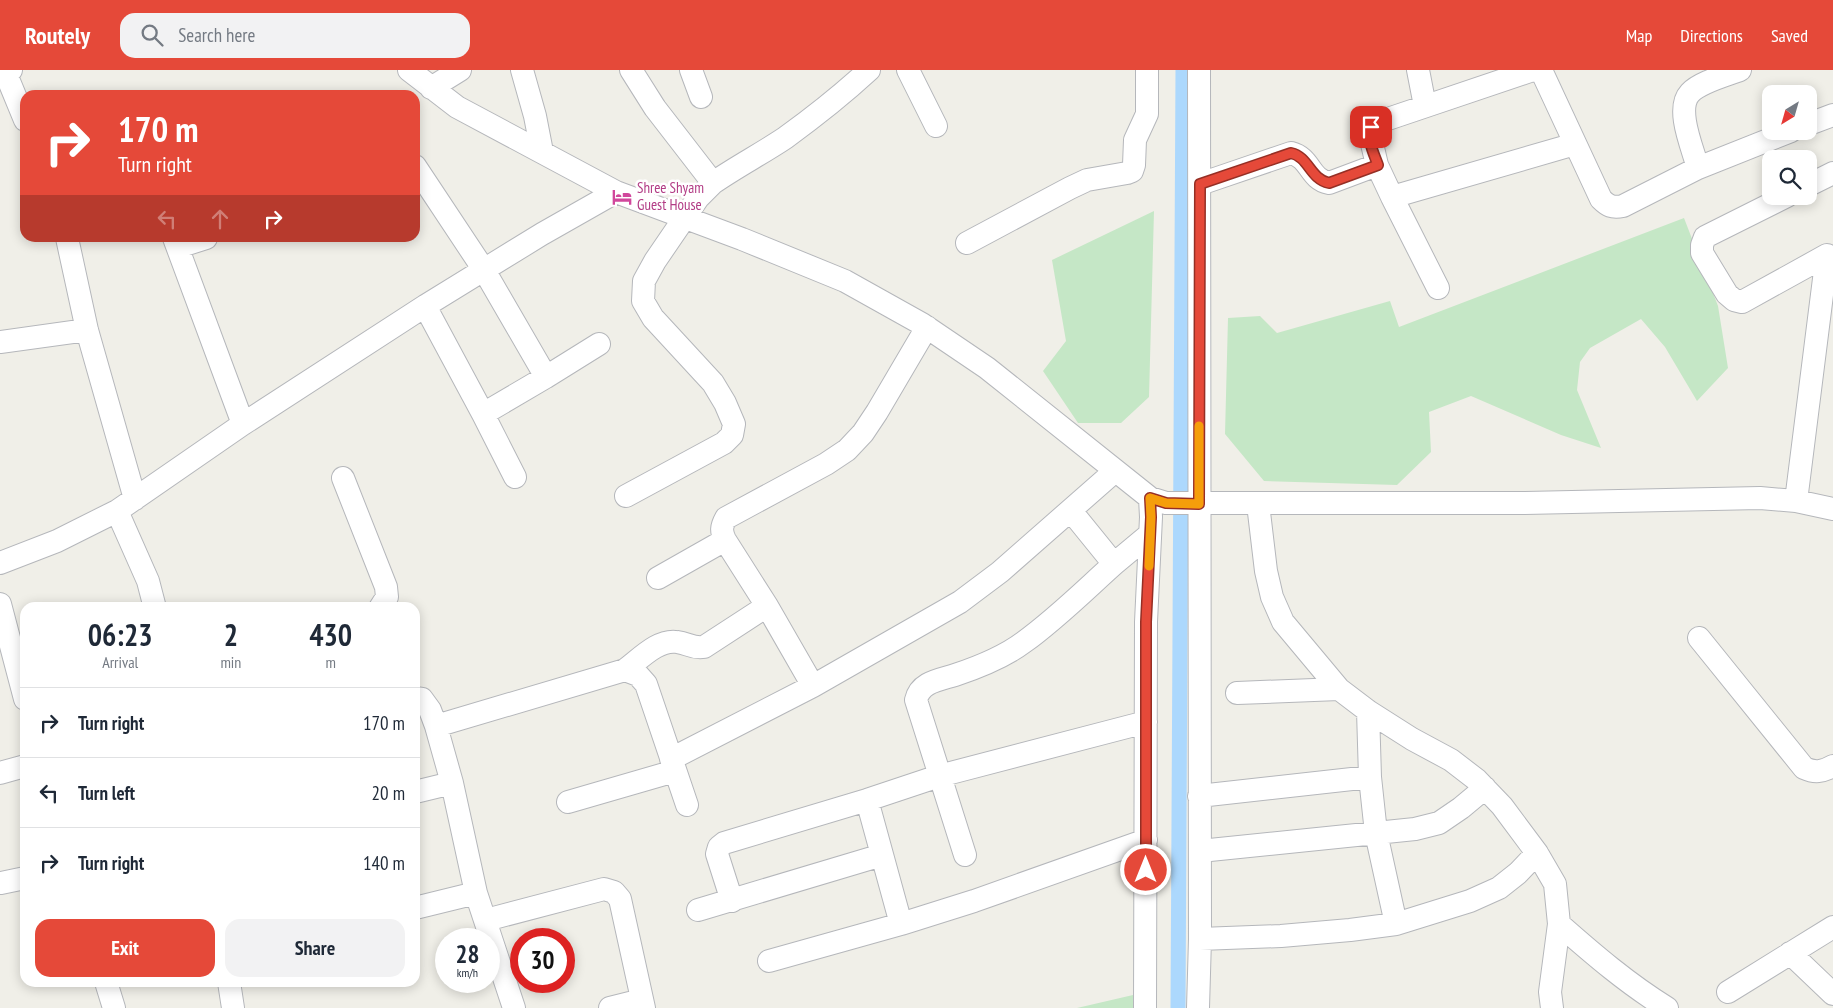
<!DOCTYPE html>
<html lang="en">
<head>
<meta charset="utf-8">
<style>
	:root { --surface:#fff; --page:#f2f2f3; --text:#1f2937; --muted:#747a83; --line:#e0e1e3; --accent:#e54939 }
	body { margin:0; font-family:"PT Sans Narrow",sans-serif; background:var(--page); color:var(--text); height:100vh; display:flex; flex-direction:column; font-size:19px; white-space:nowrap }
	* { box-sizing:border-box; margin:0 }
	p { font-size:16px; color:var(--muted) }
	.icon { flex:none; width:28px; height:28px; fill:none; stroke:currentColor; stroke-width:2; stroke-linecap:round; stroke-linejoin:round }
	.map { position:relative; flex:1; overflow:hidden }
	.details { position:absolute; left:20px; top:532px; width:400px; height:385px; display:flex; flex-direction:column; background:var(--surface); border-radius:15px; box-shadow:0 2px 12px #0003 }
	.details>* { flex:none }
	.top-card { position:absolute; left:20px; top:20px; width:400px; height:152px; border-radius:15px; box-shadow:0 2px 12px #0003; background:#e54939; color:#fff; overflow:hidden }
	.needle { width:32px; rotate:217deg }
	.fabs { position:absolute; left:1762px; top:15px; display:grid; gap:10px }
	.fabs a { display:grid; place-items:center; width:55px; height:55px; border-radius:10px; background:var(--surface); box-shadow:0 2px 12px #0003; font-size:25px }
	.speed { position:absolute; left:435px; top:858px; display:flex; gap:10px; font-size:25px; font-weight:700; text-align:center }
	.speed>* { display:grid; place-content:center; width:65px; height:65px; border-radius:50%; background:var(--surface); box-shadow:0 2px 12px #0003; line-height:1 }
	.speed small { font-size:12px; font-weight:400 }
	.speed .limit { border:8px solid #d22; background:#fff; color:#111 }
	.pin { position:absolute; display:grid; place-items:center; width:42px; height:42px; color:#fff; margin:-21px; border-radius:10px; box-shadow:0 2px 8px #0006 }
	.me { position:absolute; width:55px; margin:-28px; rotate:0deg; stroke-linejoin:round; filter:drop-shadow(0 0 4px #0008) }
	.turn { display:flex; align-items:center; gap:18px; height:105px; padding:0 15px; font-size:22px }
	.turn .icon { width:65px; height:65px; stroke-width:2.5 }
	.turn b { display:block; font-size:35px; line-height:42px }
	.lanes { display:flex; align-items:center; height:48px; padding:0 15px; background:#0003; justify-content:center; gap:25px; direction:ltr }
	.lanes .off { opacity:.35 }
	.eta { display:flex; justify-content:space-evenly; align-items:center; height:85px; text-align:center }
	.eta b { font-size:30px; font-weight:800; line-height:35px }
	.button { display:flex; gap:10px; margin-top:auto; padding:10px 15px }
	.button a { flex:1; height:58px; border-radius:15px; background:var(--accent); color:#fff; font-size:20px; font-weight:800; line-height:58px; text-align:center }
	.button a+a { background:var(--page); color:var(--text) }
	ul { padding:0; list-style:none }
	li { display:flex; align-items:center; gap:15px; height:70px; padding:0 15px; border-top:1px solid var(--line) }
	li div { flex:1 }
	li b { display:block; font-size:19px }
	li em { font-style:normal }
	header { display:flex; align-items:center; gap:30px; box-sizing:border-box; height:70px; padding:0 25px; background:var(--accent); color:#fff }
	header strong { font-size:24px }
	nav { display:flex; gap:28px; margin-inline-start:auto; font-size:18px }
	.search { width:350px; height:45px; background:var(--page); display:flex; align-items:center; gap:12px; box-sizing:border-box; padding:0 18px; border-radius:15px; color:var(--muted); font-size:19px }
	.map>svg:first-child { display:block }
	.green { fill:#c5e7c6 }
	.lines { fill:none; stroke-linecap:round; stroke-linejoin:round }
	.canal { stroke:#acd8fd; stroke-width:15 }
	.minor-casing { stroke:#b5b7bb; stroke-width:24 }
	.minor { stroke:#fff; stroke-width:22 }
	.route-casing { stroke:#952f25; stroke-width:12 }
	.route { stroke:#e54939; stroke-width:9 }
	.slow { stroke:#f59e0b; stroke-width:9 }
	.labels { text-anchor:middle; stroke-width:5; stroke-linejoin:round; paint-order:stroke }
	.hotel-label { font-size:15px; fill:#b23c85; stroke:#fff; text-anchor:start }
</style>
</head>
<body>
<header>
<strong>Routely</strong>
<div class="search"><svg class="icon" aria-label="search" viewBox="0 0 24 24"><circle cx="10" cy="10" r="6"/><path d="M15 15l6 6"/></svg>Search here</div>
<nav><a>Map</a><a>Directions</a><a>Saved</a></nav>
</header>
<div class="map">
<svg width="1833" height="938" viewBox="0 0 1833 938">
	<rect width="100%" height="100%" fill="#f0efe8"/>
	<path class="green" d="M1154,141L1149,327L1121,353H1078L1043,301L1066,271L1052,190Z
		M1684,148L1718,236L1728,298L1697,331L1665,277L1641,249L1590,278L1580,292L1577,320L1601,378L1561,365L1471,326L1429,342L1431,382L1397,415L1264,411L1225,364L1228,248L1260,246L1277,263L1390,231L1399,257Z
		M1133,925V938H1077Z"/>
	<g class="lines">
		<path class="canal" d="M1178,938L1183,0"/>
		<defs>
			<path id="minor" d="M11,0L6,4L25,50
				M409,0L457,37L616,122
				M522,0L535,46L542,82
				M691,0L701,27
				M908,0L936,56
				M1418,0L1425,36
				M1541,0L1601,129C1608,136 1612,138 1623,136L1698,98L1791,61
				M431,18L460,0
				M1809,54L1833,45
				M415,96L484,200L546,307
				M1698,98C1693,79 1675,39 1690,23C1700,12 1727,5 1740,0
				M713,113C736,97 761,84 785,68C814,47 843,24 869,0
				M1200,114L1291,83C1311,88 1309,109 1329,113L1377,95
				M1809,115L1833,103
				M1787,126L1705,167L1702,175V183L1727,224L1734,230L1742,232L1827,185L1796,431
				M1392,127L1575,74
				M67,168L87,260L135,429
				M174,168L243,354
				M967,173L1070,118L1087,110L1127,103L1132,101L1134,95L1135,70L1147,44V0
				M178,177L206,168
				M1438,218L1392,127L1377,95L1369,61L1371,57L1376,53L1533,0
				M425,236L483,344L515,407
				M0,272L87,260
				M483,344L546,307L599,274
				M343,408L386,517L387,527L380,538
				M626,426L724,373L732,365L734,354L725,333L713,313L653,248L643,231L644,211L655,191L698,128L713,113L655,38L631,0
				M1258,434L1266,501L1272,527L1283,552L1339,619L1368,641L1412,669L1451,690L1477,710L1502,736L1537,783L1555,814L1559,854C1593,884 1628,914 1667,938
				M117,441L148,511L155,538
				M1071,441L1114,494L1150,464
				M0,493L57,471L117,441L243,354L425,236L542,164L616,122L742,169L845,211L922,254L987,298L1150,428L1166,433H1525L1760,428L1796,431L1833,439
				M658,508L725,470
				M0,534L25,629
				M1699,568L1804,698C1815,703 1822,702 1833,696
				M625,600C640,589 658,569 677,572C688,573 692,579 704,577L767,536
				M813,616L767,536L725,470C721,461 721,457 726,448L826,394L847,380L863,363L877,342L927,257
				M1237,623L1339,619
				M415,628L422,629L430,640L436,656L452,713L476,823L514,938
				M1368,641L1370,707L1376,763L1396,854
				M436,656L625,600L638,605L646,614L687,735
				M671,689L813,616L960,532L1000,502L1115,401
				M0,703L25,696
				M415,722L452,713
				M1199,726L1370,707
				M867,730L901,854
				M568,732L675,701
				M1200,781L1415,759L1439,753L1461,738L1485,718
				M965,785L916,630C920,612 939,610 955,605C979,597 1004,587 1024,572C1056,549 1085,520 1114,494
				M1,813L25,808
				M732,831L717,784L719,777L724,773L867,730L939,706L1146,652
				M415,838L476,823
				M698,840L882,785
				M486,850L604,819L614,822L620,829L644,938
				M1200,869L1281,866L1350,860L1396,854L1470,831L1499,818L1518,803L1537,783
				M1790,883L1833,924
				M769,891L901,854L974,831L1146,770
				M106,912L114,938
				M229,912L233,938
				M1728,922L1833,857
				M610,938L642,930
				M1145,938L1146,552L1151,447L1150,428
				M1198,938L1200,869L1199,0
				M1552,938L1550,922L1559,854"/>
		</defs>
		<use href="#minor" class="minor-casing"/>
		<use href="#minor" class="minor"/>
	</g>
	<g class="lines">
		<defs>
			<path id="route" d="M1146,800V552L1151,447L1150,428L1166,433L1199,434L1200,114L1291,83C1309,87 1310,109 1329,113L1378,95C1374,84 1366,68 1371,57"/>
		</defs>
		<use href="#route" class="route-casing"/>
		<use href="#route" class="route"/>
		<path class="slow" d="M1149,496L1151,447L1150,428L1166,433L1199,434V356"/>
	</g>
	<defs>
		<symbol id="hotel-bare" viewBox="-9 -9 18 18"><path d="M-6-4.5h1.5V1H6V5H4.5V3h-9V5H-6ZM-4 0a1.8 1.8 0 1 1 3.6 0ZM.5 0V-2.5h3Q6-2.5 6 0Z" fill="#d1479c" stroke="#fff" stroke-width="2.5" paint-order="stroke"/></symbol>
	</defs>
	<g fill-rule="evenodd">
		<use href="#hotel-bare" x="608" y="113" width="28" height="28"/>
	</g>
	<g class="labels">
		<g class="hotel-label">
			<text x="637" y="123">Shree Shyam<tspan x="637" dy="17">Guest House</tspan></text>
		</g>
	</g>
</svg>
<div class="fabs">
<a><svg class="needle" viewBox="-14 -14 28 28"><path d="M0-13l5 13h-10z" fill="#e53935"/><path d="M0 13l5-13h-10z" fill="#747a83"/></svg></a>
<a><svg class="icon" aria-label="search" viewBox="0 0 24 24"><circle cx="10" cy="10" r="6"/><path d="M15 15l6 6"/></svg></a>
</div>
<div class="speed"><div>28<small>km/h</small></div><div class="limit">30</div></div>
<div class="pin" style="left:1371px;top:57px;background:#d93025"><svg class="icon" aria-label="arrive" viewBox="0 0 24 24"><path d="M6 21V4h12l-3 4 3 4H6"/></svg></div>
<svg class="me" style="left:1146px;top:800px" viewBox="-20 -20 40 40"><circle r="17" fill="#e54939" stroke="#fff" stroke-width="3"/><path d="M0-11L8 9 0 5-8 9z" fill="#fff"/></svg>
<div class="top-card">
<div class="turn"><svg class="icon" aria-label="right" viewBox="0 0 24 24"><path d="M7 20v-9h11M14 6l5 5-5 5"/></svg><div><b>170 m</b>Turn right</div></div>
<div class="lanes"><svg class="icon off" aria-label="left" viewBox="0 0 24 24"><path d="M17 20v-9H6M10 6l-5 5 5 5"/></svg><svg class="icon off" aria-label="ahead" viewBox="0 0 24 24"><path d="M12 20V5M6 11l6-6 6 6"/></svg><svg class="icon" aria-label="right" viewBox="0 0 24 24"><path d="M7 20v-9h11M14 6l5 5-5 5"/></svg></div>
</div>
<section class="details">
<div class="eta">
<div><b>06:23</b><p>Arrival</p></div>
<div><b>2</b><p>min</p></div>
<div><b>430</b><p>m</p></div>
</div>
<ul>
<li><svg class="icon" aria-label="right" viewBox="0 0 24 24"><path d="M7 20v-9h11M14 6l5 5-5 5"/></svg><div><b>Turn right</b></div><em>170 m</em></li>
<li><svg class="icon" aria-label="left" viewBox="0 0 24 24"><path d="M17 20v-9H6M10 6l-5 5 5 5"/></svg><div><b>Turn left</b></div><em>20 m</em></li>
<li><svg class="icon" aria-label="right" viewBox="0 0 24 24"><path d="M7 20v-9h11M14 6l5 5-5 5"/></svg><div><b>Turn right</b></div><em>140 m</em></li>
</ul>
<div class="button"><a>Exit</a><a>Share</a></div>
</section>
</div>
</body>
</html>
